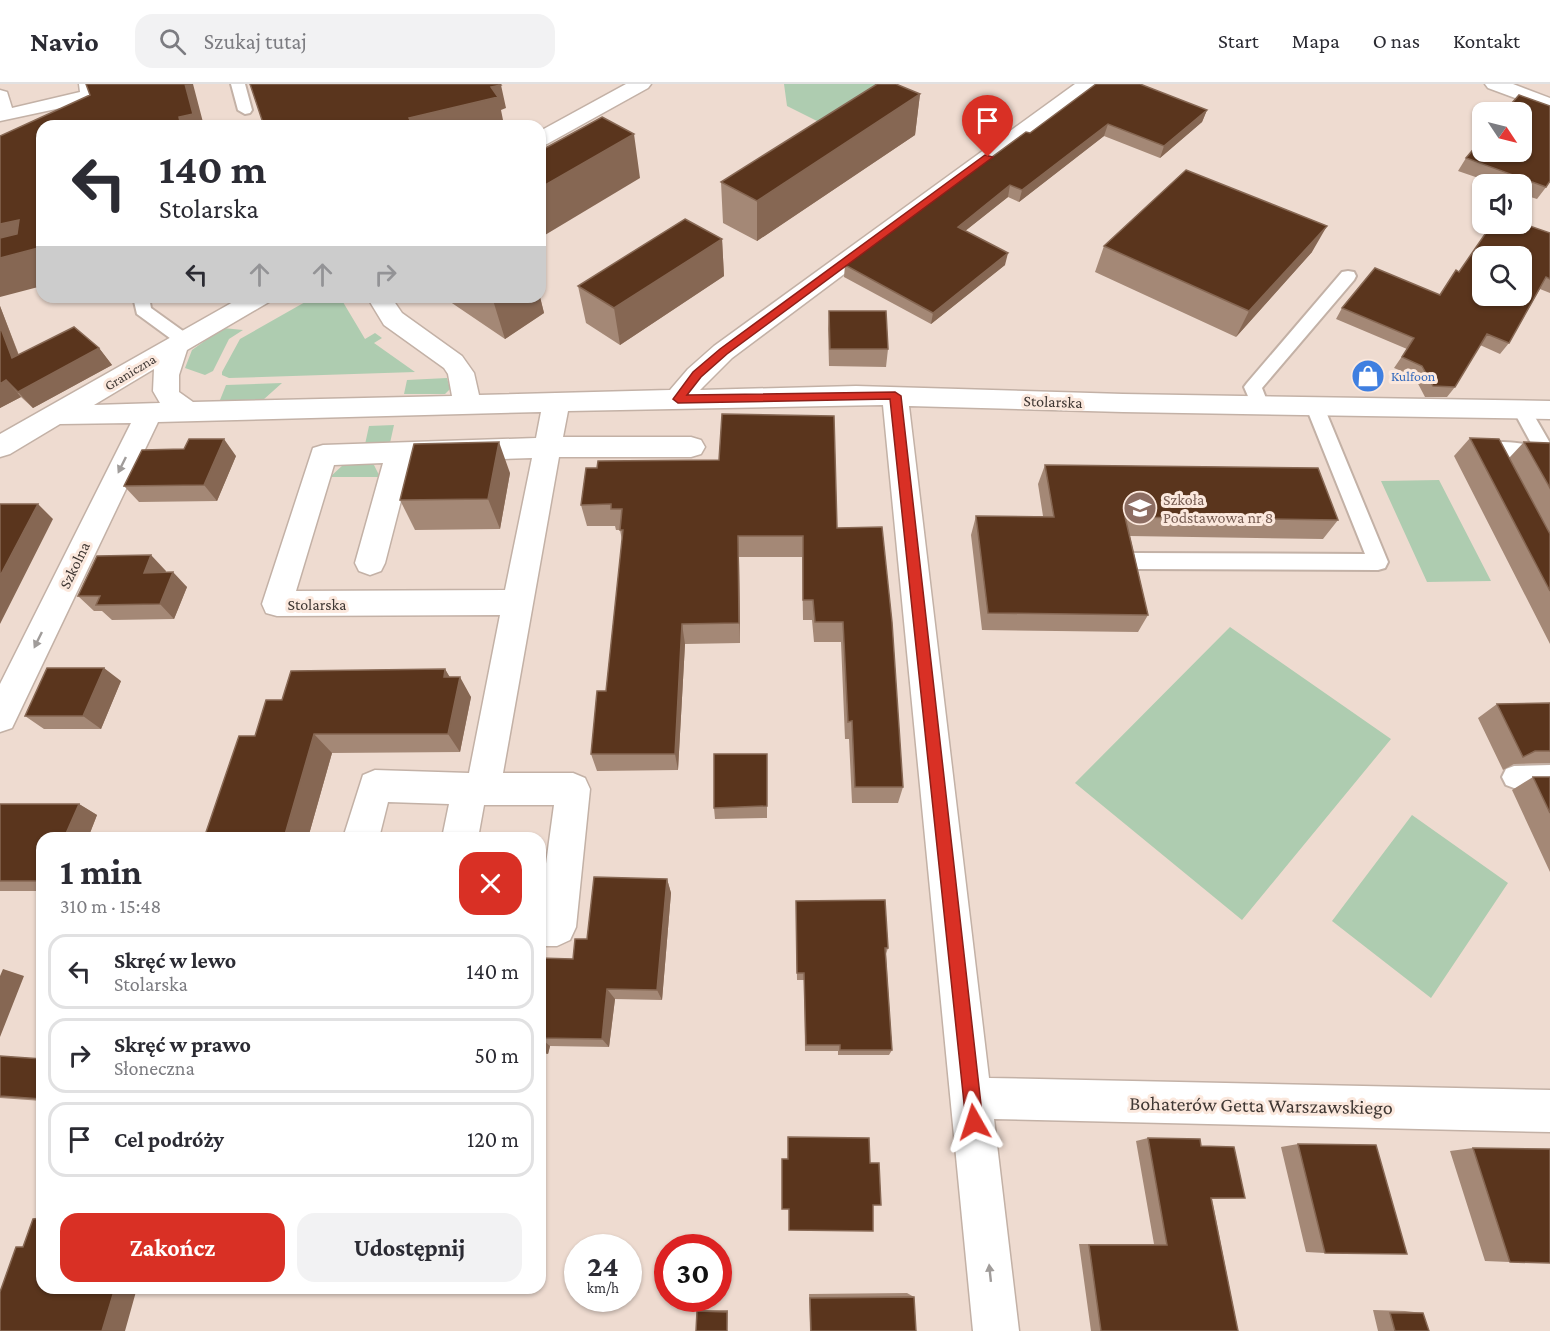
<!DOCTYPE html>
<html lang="pl">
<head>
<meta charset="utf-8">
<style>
	:root { --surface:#fff; --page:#f2f2f3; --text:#2b2b33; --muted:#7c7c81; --line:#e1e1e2; --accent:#d93025 }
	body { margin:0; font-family:"Crimson Pro",serif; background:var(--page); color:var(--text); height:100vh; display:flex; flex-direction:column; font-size:22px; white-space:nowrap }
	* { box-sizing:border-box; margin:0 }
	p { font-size:20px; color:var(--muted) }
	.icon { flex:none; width:33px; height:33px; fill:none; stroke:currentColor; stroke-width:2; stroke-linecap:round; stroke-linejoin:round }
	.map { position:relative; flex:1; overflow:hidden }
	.side { position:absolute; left:36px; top:748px; width:510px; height:462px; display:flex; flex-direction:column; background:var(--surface); border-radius:18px; box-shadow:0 2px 4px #0004 }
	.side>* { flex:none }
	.top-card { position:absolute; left:36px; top:36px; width:510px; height:183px; border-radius:18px; box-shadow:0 2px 4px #0004; background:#fff; color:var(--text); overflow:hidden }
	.needle { width:39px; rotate:125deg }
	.controls { position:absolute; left:1472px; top:18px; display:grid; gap:12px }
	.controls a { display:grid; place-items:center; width:60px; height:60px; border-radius:12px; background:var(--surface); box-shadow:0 2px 4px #0004; font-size:30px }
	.speed { position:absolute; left:564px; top:1150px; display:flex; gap:12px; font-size:30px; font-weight:700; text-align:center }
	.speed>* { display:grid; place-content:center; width:78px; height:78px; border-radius:50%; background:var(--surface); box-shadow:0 2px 4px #0004; line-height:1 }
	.speed small { font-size:15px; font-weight:400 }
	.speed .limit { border:9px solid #d22; background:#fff; color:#111 }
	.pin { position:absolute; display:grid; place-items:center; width:51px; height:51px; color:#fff; margin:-62px -26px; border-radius:50% 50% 50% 0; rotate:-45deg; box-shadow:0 0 6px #0007 }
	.pin .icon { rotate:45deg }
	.me { position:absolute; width:66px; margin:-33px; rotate:354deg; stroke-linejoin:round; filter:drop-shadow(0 0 4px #0008) }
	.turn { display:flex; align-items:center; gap:21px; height:126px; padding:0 24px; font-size:27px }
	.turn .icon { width:78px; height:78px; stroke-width:2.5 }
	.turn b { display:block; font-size:42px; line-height:51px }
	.lanes { display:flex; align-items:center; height:57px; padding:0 24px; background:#0003; justify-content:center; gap:30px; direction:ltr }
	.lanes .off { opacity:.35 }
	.round { display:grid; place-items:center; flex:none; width:63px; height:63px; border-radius:18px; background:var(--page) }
	.summary { display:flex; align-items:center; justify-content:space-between; height:102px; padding:0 24px }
	h1 { font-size:36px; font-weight:700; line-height:45px }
	.primary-button { display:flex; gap:12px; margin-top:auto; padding:12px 24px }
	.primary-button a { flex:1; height:69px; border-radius:18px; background:var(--accent); color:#fff; font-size:24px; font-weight:700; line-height:69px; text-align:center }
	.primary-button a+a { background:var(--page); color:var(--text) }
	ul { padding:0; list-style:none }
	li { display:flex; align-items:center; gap:18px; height:75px; margin:0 12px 9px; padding:0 12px; border:3px solid var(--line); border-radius:18px }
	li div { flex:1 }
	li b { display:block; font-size:22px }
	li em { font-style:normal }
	header { display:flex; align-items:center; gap:36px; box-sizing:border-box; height:84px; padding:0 30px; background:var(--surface); border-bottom:2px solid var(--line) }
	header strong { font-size:28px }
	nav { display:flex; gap:33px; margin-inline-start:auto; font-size:21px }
	.search { width:420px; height:54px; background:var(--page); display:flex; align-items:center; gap:15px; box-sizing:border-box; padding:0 21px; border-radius:18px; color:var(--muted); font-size:22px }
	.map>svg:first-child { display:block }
	.green { fill:#aeccb0 }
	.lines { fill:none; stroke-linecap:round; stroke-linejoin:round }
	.lane-casing { stroke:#c3b1a6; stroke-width:4 }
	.street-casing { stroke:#c3b1a6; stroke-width:3 }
	.secondary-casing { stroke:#c3b1a6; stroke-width:3 }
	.lane { fill:#fff; fill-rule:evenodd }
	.street { fill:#fff; fill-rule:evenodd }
	.secondary { fill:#fff; fill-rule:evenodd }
	.wall { fill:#a48876 }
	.shaded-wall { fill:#866753 }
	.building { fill:#5a351d; stroke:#866753; stroke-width:1.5; fill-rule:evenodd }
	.oneway { fill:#a09c9a }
	.route { fill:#d93025; stroke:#8d1f18; stroke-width:1.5 }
	.labels { text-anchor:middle; stroke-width:6; stroke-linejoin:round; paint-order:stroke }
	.far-street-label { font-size:14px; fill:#403834; stroke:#fbe8dd }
	.far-shop-label { font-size:14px; fill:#366cbe; stroke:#fbe8dd; text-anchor:start }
	.street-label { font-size:16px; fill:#403834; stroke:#fbe8dd }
	.education-label { font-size:16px; fill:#785e54; stroke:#fbe8dd; text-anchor:start }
	.near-street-label { font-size:20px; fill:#403834; stroke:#fbe8dd }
</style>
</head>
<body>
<header>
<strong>Navio</strong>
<div class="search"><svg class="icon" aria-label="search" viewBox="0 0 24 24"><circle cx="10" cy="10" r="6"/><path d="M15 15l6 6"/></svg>Szukaj tutaj</div>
<nav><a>Start</a><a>Mapa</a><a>O nas</a><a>Kontakt</a></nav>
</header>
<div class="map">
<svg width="1550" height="1247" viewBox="0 0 1550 1247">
	<rect width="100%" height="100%" fill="#eedbd0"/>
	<path class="green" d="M784,0H880L831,44L787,22Z
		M314,213H340L365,255L375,249L382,254L374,259L415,288L229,294L222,291V288L240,255Z
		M223,244L243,246L229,255L213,287L205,291L185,284L192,266Z
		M447,294L450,305L445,310H404L407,296Z
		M282,299L263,316H220L226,301Z
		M394,341L390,359L364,365L369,342Z
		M354,378H365L374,381L380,393H330L343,381Z
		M1439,396L1491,497L1427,498L1381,397Z
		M1230,543L1391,655L1242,836L1075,699Z
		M1412,731L1508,799L1431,914L1332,837Z"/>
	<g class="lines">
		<defs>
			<path id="lane" d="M231,0H245L252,26L250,29L245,30L238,26Z
				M1348,187L1354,188L1356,192L1354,196L1262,304L1269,322L1266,326L1260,328L1254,326L1244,303L1247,299L1342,188Z
				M133,213H149L151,224L190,252L193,256L190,260H178L137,230Z
				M1315,317L1321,319L1324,323L1388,478L1385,484L1378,486L1134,485L1127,483L1124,477L1127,471L1134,469L1365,470L1306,323L1309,319Z
				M1522,320L1528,321L1550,359V383L1543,381L1540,375L1504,373L1509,381L1506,386L1499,388L1492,386L1483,367C1491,352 1518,360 1532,361L1513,326L1516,321Z
				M1550,681V703L1514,704L1506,701L1502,693L1506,685L1514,682Z"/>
			<path id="street" d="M79,0H99L101,12L98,16L0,37V6L7,8L12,24L80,8Z
				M626,0H651L648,4L547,60L540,62V47Z
				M1075,0H1098L732,274L700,306L856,302L1123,310L1550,317V335L1123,328L909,322L989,994L1550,1006V1048L994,1035L1019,1247H973L883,321L568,327L563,353H691L701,356L705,363L701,370L691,373H559L503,689H573L585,694L590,705L576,843L570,856L557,862H540V824L554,721H484L478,754H442L449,720L388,718L379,754H343L363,691L375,686L469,689L500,531L277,532L266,529L262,520L313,364L323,361L536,354L541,328L158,338L12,644L0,648V600L131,339L60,340L10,370L0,373V350L242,213H272L269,218L187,266L179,291V308L193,318L452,312L448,290L444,284L384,241L367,213H391L402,229L462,272L474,289L479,311L670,306L688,285L714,262ZM154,285L153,307L160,319L94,321ZM532,374L505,506L296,507L334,381L383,379L355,479L359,487L370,491L381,487L385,479L411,378Z"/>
			<path id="secondary" d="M1485,0H1513L1550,14V27L1488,4Z"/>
		</defs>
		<use href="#lane" class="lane-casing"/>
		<use href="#street" class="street-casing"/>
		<use href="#secondary" class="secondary-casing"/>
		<use href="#lane" class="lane"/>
		<use href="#street" class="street"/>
		<use href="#secondary" class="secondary"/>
	</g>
	<path class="wall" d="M920,10L915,51L757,157L723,139L721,98Z
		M1207,26L1202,38L1160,74L1104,52L1019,118L1008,113L965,147L1005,181L931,240L844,193L845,181L1030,49Z
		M1466,74L1550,98L1537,115L1521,110V100H1496L1458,87Z
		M1550,149V209L1540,205L1509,259L1500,270L1480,261L1455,303L1447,313H1425L1414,292L1394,284L1407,265L1336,235L1342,224L1439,211L1459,187Z
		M722,155L724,192L620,261L586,239L578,202Z
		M1104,162L1312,168L1236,253L1095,188Z
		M443,213H540L544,229L505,255Z
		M0,222L19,271L99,264L112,281L33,324L21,313L0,324Z
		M829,227L888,265L886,283L829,282L828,245Z
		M1470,354L1509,374L1524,358L1550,359V560L1454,372Z
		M236,372L217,417L139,418L124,402Z
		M1045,381L1338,436L1323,455L1130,452L1148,531L1138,548L982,546L971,451L976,432H1043L1038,400Z
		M586,384L837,444L903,703L898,719H852L849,655H845L841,558H814L812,536H803L802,473H739L740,559L685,560L678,686L597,687L591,670L606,607L622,456L620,446H616L615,442H587L581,421Z
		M510,389L500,445L415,446L400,416Z
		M166,487L165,488L187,503L174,535L112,536L102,527H94L78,512Z
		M445,585L449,593L471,613L460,668L332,669L308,754H204L255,652L282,616Z
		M121,597L101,645H44L25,632Z
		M1550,619V679L1514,680L1503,686L1478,634L1497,620Z
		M767,670V734L715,735L714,724Z
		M1533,693H1550V788L1512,706Z
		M0,720H79L97,731L88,754H42V807H0Z
		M667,795L671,809L662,916L615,915L609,963L550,962L548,970H540V874L573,875L587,855Z
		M796,817L888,864L886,870L892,966L889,971H838V967H805L804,896H797Z
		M0,972L42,975V1017L0,1014Z
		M1148,1054L1201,1062L1245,1114L1212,1115L1238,1247H1091L1079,1160H1154L1136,1057Z
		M1298,1060L1325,1169L1306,1168L1281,1063Z
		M1473,1064L1510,1178L1485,1177L1450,1067Z
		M907,1209L914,1213L916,1247H810L809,1210Z
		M698,1226H728L727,1247L697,1227Z
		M1373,1226L1405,1227L1423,1229L1429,1247H1378Z"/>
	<path class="shaded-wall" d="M185,0H193L204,42H181L179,33Z
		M501,1L506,24L501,26L503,36L480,42H411L409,34L491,3Z
		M920,10L915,51L757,157V117Z
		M1207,26L1202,38L1160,74L1164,62Z
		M1108,40L1104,52L1019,118L1022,106Z
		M634,50L640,94L540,154V104Z
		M1010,101L1008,113L955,155L958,143Z
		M19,136L42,163V202L0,213V140Z
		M1327,142L1312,168L1236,253L1249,227Z
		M722,155L724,192L620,261L614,224Z
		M1008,169L1005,181L931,240L933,229Z
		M492,213H540L544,229L505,255Z
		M0,222L26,291L12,274L0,242Z
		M99,264L112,281L33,324L18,308Z
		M6,296L21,313L0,324V300Z
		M224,355L236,372L217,417L204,401Z
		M499,358L510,389L500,445L488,415Z
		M38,420L53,435L0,540V492Z
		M738,452L739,473L740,559L739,539Z
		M151,471L166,487L158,504L144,489Z
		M173,488L187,503L174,535L160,520Z
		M682,540L685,560L678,686L675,670Z
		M104,584L121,597L101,645L83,632Z
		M445,585L457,605L444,593Z
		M460,593L471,613L460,668L448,650Z
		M314,650L332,669L308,754H284Z
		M79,720L97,731L88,754H64Z
		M667,795L671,809L662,916L657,906Z
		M3,885L24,892L0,953V892Z
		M607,905L615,915L609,963L602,955Z
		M540,954L550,962L548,970L540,964Z
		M115,1204H137L125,1247H102Z"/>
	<path class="building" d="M86,0H185L193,30L179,33L181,42H42V163L0,174V154L17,150L19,136L0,140V52L90,11Z
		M250,0H500L501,1L491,3L498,13L409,34L413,42H264Z
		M877,0H896L920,10L757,117L721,98Z
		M1096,0H1140L1207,26L1164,62L1108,40L1022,106L1010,101L958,143L1008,169L933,229L845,181L1026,48L1030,49Z
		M1519,11L1550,22V97L1546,103L1466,74L1482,55V68H1521V28H1504Z
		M602,33L634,50L540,104V67Z
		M1186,86L1327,142L1249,227L1104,162Z
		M685,135L722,155L614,224L578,202Z
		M1521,139L1550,149V195L1546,193L1509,259L1487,250L1455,303L1433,302L1422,282L1402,273L1414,254L1342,224L1375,184L1440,211L1456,186L1459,188L1492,140ZM1482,172H1521V212H1482Z
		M829,227H886L888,265H830Z
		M0,242L12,274L74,243L99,264L18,308L6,296L0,300Z
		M722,330L834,332L837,444L882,443L892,538L903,703H855L852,637L848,638L843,538H815L813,516H803V452H738L739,539L682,540L675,670H591L597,607H606L623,446H620L622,425H611V420L581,421L586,384H597L598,377L719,376Z
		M1470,354L1499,355L1550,450V507Z
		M189,355H224L204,401L124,402L142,366L184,365Z
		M499,358L488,415L400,416L414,360Z
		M1524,358L1550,359V404Z
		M1045,381L1318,384L1338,436L1125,433L1148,531L988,529L976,432L1054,433Z
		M0,420H38L0,492Z
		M151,471L144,489L173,488L160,520L96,521L100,512H78L97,472Z
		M47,584H104L83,632H25Z
		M445,585L444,593H460L448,650H314L284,754H204L239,652H255L266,616H282L291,587Z
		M1550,619V667H1535L1523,673L1497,620Z
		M714,670H767V722L714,724Z
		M1533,693H1550V729Z
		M0,720H79L64,754H42V797H0Z
		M594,793L667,795L657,906L607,905L602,955L540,954V874L573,875L575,855H587Z
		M885,816L888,864H885L892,966H840V961H806L804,889H797L796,817Z
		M0,972L42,975V1015L0,1012Z
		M788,1053L869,1054L870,1079H879L881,1121H873V1147L789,1146V1125H782V1075H788Z
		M1148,1054L1200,1055L1201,1062L1234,1063L1245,1114H1211L1238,1247H1101L1089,1161H1167Z
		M1298,1060L1376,1061L1407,1170L1325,1169Z
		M1473,1064L1550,1065V1179L1510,1178Z
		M42,1134V1204H115L102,1247H0V1208L16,1163H23L33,1135Z
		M914,1213L916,1247H811L810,1214Z
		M697,1227L727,1228V1247H696Z
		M1390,1229H1423L1429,1247H1395Z"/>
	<defs><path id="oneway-solid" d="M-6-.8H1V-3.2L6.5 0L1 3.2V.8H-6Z" transform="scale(1.5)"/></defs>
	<g class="oneway">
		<use href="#oneway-solid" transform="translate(122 381) rotate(116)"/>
		<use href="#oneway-solid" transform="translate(38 556) rotate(116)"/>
		<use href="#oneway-solid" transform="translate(990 1189) rotate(-96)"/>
	</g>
	<path class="route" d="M985,71L993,73L727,270L701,293L687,311L895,308L901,312L983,1038L980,1044L974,1046L968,1044L966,1038L890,315L678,319L673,315L693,288L720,265Z"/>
	<defs>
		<symbol id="shop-disc" viewBox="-11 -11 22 22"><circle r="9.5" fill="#3f7fe0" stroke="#fbe8dd"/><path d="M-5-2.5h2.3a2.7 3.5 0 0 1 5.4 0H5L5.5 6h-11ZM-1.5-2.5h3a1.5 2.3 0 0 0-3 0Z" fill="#fff"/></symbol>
		<symbol id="school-disc" viewBox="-11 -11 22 22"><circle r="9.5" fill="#8d6e63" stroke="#fbe8dd"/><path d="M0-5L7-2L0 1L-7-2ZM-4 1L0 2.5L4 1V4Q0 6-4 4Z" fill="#fff"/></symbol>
	</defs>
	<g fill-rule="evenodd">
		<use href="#shop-disc" x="1349" y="273" width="38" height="38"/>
		<use href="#school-disc" x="1121" y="405" width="38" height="38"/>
	</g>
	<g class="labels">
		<g class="far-street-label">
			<text transform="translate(130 288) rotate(-31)" y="5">Graniczna</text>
		</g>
		<g class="far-shop-label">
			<text x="1391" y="297">Kulfoon</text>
		</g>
		<g class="street-label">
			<text transform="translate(1053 317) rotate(2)" y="6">Stolarska</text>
			<text transform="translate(74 481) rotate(-64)" y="6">Szkolna</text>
			<text x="317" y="526">Stolarska</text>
		</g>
		<g class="education-label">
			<text x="1163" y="421">Szkoła<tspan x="1163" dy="18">Podstawowa nr 8</tspan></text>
		</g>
		<g class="near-street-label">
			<text transform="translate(1261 1021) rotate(1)" y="7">Bohaterów Getta Warszawskiego</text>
		</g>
	</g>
</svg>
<div class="controls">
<a><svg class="needle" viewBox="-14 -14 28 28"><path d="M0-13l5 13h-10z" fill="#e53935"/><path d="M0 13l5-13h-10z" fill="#7c7c81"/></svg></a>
<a><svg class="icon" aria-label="sound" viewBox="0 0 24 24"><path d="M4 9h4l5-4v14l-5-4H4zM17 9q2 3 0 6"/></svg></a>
<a><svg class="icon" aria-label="search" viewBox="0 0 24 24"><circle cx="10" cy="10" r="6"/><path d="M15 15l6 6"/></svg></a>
</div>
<div class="speed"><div>24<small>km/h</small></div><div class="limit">30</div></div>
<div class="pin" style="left:988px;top:73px;background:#d93025"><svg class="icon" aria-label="arrive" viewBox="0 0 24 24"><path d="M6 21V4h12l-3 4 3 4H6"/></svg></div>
<svg class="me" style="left:974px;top:1038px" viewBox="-20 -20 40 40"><path d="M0-17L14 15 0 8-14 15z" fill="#d93025" stroke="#fff" stroke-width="4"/></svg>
<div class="top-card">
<div class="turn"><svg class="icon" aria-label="left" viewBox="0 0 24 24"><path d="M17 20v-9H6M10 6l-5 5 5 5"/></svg><div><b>140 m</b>Stolarska</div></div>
<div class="lanes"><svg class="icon" aria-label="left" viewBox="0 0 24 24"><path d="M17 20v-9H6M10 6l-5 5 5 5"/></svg><svg class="icon off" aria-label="ahead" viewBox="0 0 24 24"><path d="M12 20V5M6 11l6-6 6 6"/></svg><svg class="icon off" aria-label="ahead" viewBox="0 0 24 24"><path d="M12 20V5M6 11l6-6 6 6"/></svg><svg class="icon off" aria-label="right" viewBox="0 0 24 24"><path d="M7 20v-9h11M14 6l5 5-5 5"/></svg></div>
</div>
<section class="side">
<div class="summary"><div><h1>1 min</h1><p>310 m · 15:48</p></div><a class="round" style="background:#d93025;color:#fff"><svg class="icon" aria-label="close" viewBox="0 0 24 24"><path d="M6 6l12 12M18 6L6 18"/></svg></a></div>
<ul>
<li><svg class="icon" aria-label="left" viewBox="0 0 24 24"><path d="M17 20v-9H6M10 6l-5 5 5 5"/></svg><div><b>Skręć w lewo</b><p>Stolarska</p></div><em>140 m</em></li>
<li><svg class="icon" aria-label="right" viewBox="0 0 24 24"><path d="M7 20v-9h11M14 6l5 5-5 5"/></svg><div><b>Skręć w prawo</b><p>Słoneczna</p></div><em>50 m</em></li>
<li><svg class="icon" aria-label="arrive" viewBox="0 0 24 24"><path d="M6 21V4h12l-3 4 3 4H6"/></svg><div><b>Cel podróży</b></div><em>120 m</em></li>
</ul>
<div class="primary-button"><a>Zakończ</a><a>Udostępnij</a></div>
</section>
</div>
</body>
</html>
